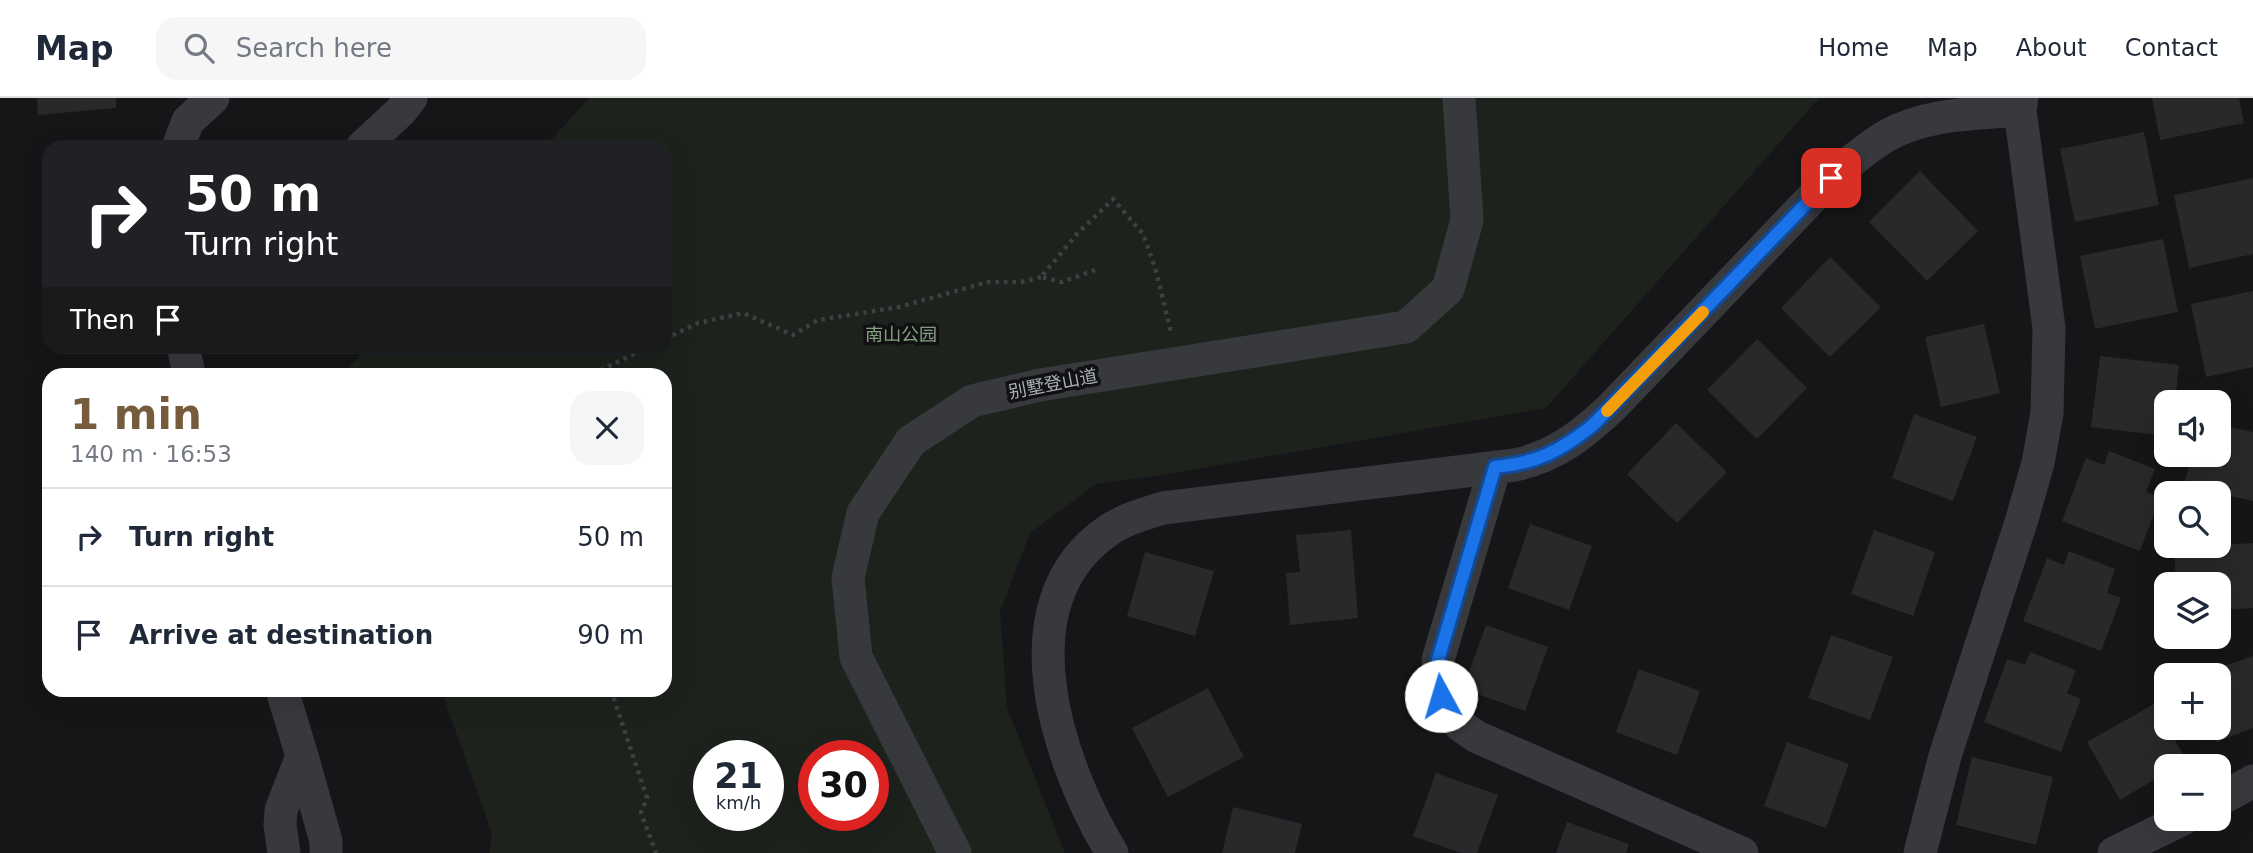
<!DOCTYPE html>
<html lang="en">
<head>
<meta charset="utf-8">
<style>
	:root { --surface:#fff; --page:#f6f6f7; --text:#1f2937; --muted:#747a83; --line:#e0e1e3; --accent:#765c3d }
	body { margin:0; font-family:"DejaVu Sans","Noto Sans SC",sans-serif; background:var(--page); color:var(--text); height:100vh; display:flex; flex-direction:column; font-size:26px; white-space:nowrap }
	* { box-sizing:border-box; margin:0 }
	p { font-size:23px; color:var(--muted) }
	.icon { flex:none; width:38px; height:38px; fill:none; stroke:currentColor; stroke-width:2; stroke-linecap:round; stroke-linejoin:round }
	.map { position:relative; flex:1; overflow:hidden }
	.side { position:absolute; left:42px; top:270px; width:630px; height:329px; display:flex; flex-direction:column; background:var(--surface); border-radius:21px; box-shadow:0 7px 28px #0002 }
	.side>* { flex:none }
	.guide { position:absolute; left:42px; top:42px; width:630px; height:214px; border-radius:21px; box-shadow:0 7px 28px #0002; background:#202124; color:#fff; overflow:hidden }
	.tools { position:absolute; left:2154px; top:292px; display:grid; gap:14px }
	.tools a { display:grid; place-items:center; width:77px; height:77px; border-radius:14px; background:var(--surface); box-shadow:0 7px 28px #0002; font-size:35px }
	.speed { position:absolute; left:693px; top:642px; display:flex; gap:14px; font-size:35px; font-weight:700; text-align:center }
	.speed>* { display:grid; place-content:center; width:91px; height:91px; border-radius:50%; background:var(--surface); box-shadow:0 7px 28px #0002; line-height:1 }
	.speed small { font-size:18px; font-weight:400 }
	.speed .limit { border:10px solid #d22; background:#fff; color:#111 }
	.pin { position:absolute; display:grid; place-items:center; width:60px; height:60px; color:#fff; margin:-30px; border-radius:14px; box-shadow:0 4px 10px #0006 }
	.me { position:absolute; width:77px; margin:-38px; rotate:354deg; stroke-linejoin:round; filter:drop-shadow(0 0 5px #0008) }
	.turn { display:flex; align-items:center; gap:24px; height:147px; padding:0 28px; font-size:32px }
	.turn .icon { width:91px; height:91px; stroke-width:2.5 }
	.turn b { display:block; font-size:49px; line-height:60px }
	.then { display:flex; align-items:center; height:66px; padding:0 28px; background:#0003; gap:14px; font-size:26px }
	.round { display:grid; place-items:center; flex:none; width:74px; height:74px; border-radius:21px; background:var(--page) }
	.headline { display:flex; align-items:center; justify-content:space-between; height:119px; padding:0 28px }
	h1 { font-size:42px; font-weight:700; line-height:52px; color:var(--accent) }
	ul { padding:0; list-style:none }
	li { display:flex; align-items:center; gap:21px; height:98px; padding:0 28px; border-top:2px solid var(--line) }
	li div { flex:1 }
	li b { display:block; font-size:26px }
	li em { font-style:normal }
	header { display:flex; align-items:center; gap:42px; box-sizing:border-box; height:98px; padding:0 35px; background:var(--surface); border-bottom:2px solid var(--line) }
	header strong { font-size:33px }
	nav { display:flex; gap:38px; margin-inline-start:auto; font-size:24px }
	.search { width:490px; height:63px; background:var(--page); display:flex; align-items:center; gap:18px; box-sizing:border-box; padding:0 24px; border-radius:21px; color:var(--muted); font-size:26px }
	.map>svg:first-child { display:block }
	.green { fill:#1d221d; fill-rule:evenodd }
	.building { fill:#29292c }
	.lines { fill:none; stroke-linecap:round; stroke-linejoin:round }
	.path { stroke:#3e4043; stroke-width:4.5; stroke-dasharray:3.5 5; stroke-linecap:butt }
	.minor { stroke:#37393c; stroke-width:33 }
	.route-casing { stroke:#114b97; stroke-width:18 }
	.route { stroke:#1a73e8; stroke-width:12 }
	.slow { stroke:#f59e0b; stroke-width:12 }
	.labels { text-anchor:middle; stroke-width:7; stroke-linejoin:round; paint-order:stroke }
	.park-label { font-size:18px; fill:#84a082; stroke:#111113 }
	.street-label { font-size:18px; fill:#a9afb6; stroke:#111113 }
</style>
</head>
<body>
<header>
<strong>Map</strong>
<div class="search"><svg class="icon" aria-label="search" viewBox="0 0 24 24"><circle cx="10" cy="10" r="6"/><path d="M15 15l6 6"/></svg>Search here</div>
<nav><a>Home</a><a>Map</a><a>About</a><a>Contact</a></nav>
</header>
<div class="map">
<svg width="2253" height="755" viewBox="0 0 2253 755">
	<rect width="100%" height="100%" fill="#161618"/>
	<path class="green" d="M589,0H1819L1546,310L1162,377L1096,386L1030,435L1000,513L1007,610L1065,755H489L492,735L441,592H665V276H343L368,249L665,248V49H545ZM709,658H768V718H709ZM814,658H873V718H814Z"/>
	<path class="building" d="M37,0H116V10L38,17Z
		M2152,0H2239L2244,25L2160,42Z
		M2144,34L2159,107L2075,124L2060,51Z
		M1920,73L1978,133L1927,183L1869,124Z
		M2253,80V156L2189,170L2174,97Z
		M2163,141L2178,214L2095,231L2080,158Z
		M1830,159L1881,209L1830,259L1781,210Z
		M2253,193V269L2206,279L2191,206Z
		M1984,226L2000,295L1941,309L1925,239Z
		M1757,241L1807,290L1757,341L1707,292Z
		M2100,258L2179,267L2175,304H2166V338L2091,329Z
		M1914,316L1977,339L1953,403L1892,380Z
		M1676,325L1727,374L1677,425L1627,376Z
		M2219,327L2253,334V403L2184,388L2191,357H2219Z
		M2109,353L2155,371L2146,394L2160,400L2140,453L2062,423L2086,360L2104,367Z
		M1530,426L1592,448L1569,512L1508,490Z
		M1351,432L1358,520L1290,527L1286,475L1300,474L1296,437Z
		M1874,432L1935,454L1913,518L1851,496Z
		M2253,445V510L2219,512V486H2176L2174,450Z
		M2069,453L2115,471L2107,495L2121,500L2101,553L2023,523L2047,460L2064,467Z
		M1145,454L1214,473L1195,538L1127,518Z
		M1486,527L1548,549L1525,613L1463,591Z
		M1831,537L1893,559L1870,622L1808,600Z
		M2030,554L2076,572L2067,595L2081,601L2061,654L1984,624L2007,561L2025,567Z
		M2253,558V630L2216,644L2211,630H2219V578L2199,577Z
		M1639,571L1700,593L1677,657L1616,634Z
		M1208,590L1244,659L1168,699L1132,630Z
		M2154,606L2187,663L2178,668H2166V675L2120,702L2087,644Z
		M1787,644L1849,666L1826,730L1764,708Z
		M1972,659L2053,679L2036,747L1956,727Z
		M1436,675L1498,697L1477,755H1461L1413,738Z
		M1233,709L1302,726L1295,755H1222Z
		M1567,724L1629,746L1626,755H1556Z"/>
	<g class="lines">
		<path class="path" d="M1095,172L1062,184L1041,179L1077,136L1113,101L1143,136L1156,173L1171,234
			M665,241L698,225L743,215L793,237L818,222L899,209L988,184H1021L1041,179
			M593,276L650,248
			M611,592L647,700L641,715L656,755"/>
		<path class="minor" d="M178,49L188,23L213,0
			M362,49L401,13L411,0
			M183,248L189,276
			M1495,369L1438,562L1441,598L1448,614L1461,628L1477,639L1742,755
			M282,592L302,658L281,712L280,727L284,755
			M302,658L326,743V755
			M2219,702L2253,683
			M955,755L856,559L848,480L863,415L911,343L972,303L1040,287L1406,229L1448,191L1467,122L1459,0
			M1112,755C1059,667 1001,505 1109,432C1125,421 1144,416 1163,410L1515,367C1556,358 1582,337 1612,309L1831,80C1849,65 1867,49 1888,37C1927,15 1976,16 2020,12
			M1920,755L1945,658L2022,421L2038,365L2047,315L2049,230L2020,12L2022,0
			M2114,755L2183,721"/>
	</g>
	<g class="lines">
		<defs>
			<path id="route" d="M1441,598L1438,562L1495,369C1538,365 1560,353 1593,327L1831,80"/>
		</defs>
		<use href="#route" class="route-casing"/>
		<use href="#route" class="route"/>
		<path class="slow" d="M1607,313L1703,214"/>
	</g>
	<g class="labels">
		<g class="park-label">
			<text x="901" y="243">南山公园</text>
		</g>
		<g class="street-label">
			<text transform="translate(1053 286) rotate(-11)" y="6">别墅登山道</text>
		</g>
	</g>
</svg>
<div class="tools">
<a><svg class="icon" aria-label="sound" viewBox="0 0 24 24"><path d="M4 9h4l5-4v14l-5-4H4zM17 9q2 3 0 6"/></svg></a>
<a><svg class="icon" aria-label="search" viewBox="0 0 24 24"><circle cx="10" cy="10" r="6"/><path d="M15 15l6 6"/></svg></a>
<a><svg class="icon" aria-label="layers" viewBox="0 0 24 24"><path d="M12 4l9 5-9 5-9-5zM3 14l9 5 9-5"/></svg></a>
<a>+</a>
<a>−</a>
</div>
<div class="speed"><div>21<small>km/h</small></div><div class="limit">30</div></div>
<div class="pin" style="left:1831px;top:80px;background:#d93025"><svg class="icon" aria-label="arrive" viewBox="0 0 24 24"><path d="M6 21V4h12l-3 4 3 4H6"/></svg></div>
<svg class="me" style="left:1441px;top:598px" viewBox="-20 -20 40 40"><circle r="19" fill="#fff"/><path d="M0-13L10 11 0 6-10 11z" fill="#1a73e8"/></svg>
<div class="guide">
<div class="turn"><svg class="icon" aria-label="right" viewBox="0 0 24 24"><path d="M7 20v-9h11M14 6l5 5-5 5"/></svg><div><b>50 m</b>Turn right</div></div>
<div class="then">Then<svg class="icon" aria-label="arrive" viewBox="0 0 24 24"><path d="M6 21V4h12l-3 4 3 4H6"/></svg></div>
</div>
<section class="side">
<div class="headline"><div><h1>1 min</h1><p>140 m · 16:53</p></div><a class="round"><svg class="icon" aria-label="close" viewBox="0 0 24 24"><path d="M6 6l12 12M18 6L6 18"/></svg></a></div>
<ul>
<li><svg class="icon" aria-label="right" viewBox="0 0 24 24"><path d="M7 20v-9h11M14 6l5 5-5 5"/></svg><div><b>Turn right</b></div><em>50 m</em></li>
<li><svg class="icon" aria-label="arrive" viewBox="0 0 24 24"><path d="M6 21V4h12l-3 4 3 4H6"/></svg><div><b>Arrive at destination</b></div><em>90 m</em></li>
</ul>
</section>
</div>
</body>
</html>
